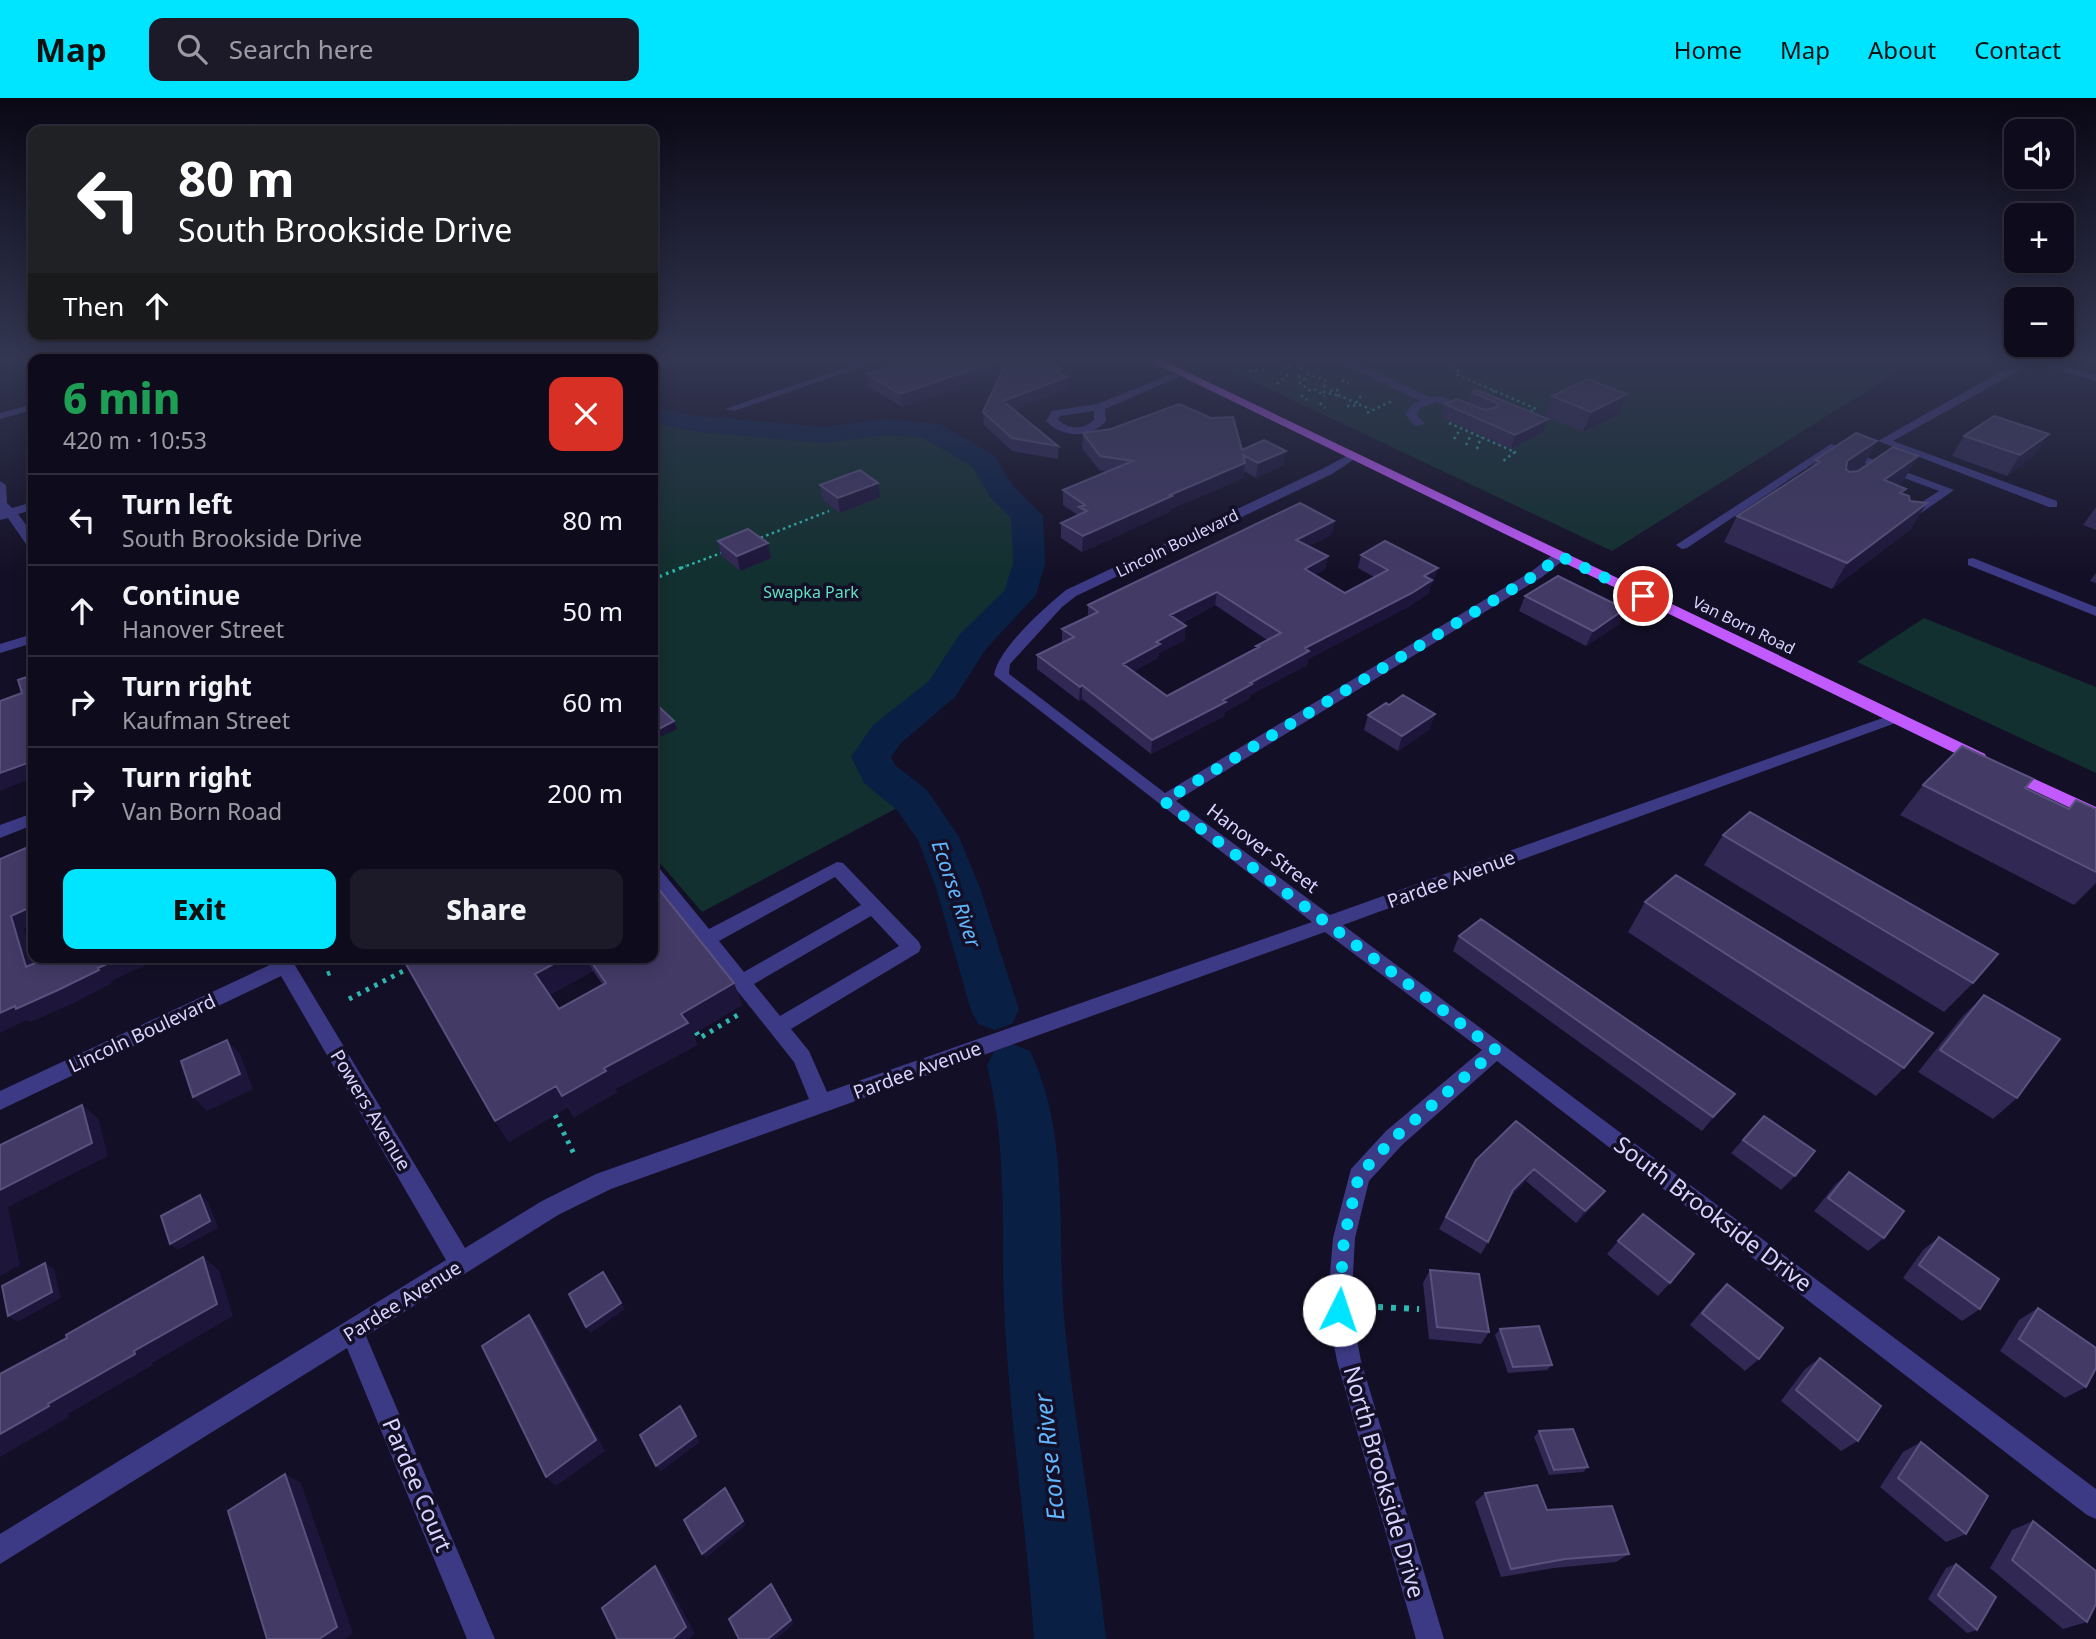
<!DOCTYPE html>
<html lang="en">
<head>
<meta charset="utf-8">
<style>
	:root { --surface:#0e0b1c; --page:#1c1929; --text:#f1f3f6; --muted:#9b9ba3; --line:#2e2b3b; --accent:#00e5ff }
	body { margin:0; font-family:"Noto Sans",sans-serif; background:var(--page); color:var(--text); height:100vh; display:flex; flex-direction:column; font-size:26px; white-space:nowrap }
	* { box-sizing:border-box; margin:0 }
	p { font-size:23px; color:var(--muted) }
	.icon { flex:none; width:38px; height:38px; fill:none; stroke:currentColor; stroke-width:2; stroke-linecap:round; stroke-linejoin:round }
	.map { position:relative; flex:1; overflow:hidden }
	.drawer { position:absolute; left:28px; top:256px; width:630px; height:609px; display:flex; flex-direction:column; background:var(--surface); border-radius:14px; box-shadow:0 4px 18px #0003,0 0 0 2px var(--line) }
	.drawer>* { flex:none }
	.hud { position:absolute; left:28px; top:28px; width:630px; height:214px; border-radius:14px; box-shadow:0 4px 18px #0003,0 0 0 2px var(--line); background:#202124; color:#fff; overflow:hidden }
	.fabs { position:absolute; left:2004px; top:21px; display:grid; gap:14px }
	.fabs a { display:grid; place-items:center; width:70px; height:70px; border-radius:14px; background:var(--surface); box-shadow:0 4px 18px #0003,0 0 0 2px var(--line); font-size:35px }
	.pin { position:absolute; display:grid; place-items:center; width:60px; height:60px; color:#fff; margin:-30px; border:4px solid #fff; border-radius:50%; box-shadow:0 2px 7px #0007 }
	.me { position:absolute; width:77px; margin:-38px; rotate:4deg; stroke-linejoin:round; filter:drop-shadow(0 0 5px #0008) }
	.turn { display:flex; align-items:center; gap:24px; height:147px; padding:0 35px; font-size:32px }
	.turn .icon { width:91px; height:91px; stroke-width:2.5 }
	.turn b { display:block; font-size:49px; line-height:60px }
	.then { display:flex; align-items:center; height:66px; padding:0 35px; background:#0003; gap:14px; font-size:26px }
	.round { display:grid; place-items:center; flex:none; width:74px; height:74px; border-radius:14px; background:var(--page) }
	.headline { display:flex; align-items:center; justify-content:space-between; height:119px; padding:0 35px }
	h1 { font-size:42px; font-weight:800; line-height:52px; color:#1e9e55 }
	.primary-button { display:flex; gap:14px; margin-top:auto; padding:14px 35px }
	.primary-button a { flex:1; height:80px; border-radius:14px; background:var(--accent); color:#111; font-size:28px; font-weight:800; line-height:80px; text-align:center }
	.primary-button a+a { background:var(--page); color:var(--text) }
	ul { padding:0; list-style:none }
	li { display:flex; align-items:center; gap:21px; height:91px; padding:0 35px; border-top:2px solid var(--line) }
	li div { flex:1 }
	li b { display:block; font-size:26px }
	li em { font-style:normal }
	header { display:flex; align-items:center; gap:42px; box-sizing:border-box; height:98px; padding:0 35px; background:var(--accent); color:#111 }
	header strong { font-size:33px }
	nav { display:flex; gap:38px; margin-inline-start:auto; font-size:24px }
	.search { width:490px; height:63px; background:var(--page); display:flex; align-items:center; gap:18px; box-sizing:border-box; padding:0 24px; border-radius:14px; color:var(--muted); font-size:26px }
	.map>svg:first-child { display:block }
	.green { fill:#12302f }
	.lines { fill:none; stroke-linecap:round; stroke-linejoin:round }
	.river { fill:#0a1f44; fill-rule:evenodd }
	.path-far3 { stroke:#2fb8b0; stroke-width:2.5; stroke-dasharray:2.5 3.5; stroke-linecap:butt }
	.path-far2 { stroke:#2fb8b0; stroke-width:3.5; stroke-dasharray:2.5 4.5; stroke-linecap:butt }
	.path-far1 { stroke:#2fb8b0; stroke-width:5; stroke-dasharray:3.5 6; stroke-linecap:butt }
	.path { stroke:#2fb8b0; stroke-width:6; stroke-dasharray:5 8; stroke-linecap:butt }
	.minor { fill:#3d3a85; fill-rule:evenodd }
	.major { fill:#c25bff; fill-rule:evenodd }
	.wall { fill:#312854; fill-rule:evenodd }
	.shaded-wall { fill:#1d163a }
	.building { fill:#433a66; stroke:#5a527e; stroke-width:2; fill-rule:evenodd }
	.route { stroke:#00e5ff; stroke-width:12; stroke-dasharray:0 21.6 }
	.labels { text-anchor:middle; stroke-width:7; stroke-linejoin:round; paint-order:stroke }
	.far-street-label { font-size:16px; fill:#d9d4ff; stroke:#130f26 }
	.far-park-label { font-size:16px; fill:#5fe0c0; stroke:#130f26 }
	.street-label { font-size:19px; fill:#d9d4ff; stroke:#130f26 }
	.water-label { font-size:21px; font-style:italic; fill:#62b6ff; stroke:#130f26 }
	.near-street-label { font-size:23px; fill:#d9d4ff; stroke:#130f26 }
	.near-water-label { font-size:24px; font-style:italic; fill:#62b6ff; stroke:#130f26 }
</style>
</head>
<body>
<header>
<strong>Map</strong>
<div class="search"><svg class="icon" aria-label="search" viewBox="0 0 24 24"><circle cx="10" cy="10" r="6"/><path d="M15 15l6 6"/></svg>Search here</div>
<nav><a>Home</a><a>Map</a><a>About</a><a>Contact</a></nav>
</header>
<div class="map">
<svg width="2096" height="1541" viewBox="0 0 2096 1541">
	<rect width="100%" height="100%" fill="#130f26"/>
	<path class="green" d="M1203,260H1919L1612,453Z
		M653,317L699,326L823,337L887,329L930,332L985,364L1001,393L1027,418L1029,466L1026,481L1019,497L972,545L942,591L887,636L871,659L878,675L912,702L702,814L653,757Z
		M1924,520L2096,589V675L1857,564Z"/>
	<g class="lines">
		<path class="river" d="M653,309L699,318L823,329L887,321L940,326L995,358L1013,388L1043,418L1045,466L1036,497L986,551L955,599L901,645L891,659L895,667L927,692L959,739L980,790L1019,912L1012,926L995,932L978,926L971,912L936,790L918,742L897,712L864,685L851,659L873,627L929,583L959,537L1004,493L1013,466L1011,420L990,399L973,369L923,340L887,337L823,345L699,334L653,325Z
			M1012,946L1030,953C1071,1037 1056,1139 1065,1230C1076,1334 1095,1437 1106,1541H1034C1027,1436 1011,1332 1005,1228C1000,1140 1009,1054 987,968L994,953Z"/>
		<path class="path-far3" d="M1436,260L1460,274L1458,277L1495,293L1485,298
			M1232,261L1246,265
			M1297,262L1304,268L1301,272
			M1223,263L1225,265
			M1272,264L1275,268
			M1283,265L1291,271
			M1249,273L1265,272
			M1307,276L1325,282L1324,294L1339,298
			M1298,278L1308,282
			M1342,282L1349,285
			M1299,284L1313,295
			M1277,286L1289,276
			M1314,291L1325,298
			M1330,293L1339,292
			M1495,293L1536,311L1527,315
			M1301,297L1307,302
			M1338,297L1356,305
			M1320,305L1325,310
			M1356,305L1363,295
			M1347,308L1360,307L1371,311
			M1367,315L1392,303
			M1449,325L1515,354L1503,363
			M1454,341L1461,330
			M1466,347L1472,335
			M1477,351L1481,339
			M755,442L829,413
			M681,470L724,454"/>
		<path class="path-far2" d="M653,481L686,468"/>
		<path class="path-far1" d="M327,876L332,874
			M349,901L411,869
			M696,934L700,940L741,915
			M555,1017L574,1056"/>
		<path class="path" d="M1378,1209L1419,1211"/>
		<path class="minor" d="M221,260H232L221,261Z
			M547,260H558L547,261Z
			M650,260L665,262L688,260L663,269Z
			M872,260H888L734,313L725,311Z
			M1332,260H1346L1430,299L1441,298L1473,313L1464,315L1437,304L1421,310L1416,316L1425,326L1415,328L1405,316L1413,306L1420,303Z
			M2025,260H2041L2096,277V283L2033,265L1893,343L2057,403V409H2049L1878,343Z
			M1177,274L1186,276L1105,311L1106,323C1090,341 1062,340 1046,323L1052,313L1097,306ZM1094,313V322C1083,332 1070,332 1058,322L1060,318Z
			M33,306V312L0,321V315Z
			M1831,346L1954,392L1914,420H1906V414L1939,393L1832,353L1687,450L1682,451L1676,447Z
			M1352,355L1356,356V360L1332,376L1076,498L1062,509L1010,566L1009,576L1165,695L1532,473L1555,455H1565V461L1542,479L1176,703L1330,817L1891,617H1901L1904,620L1901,623L1343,827L2096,1391V1421L2087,1417L1497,963L1402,1047L1369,1083L1355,1140L1351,1211L1361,1263L1444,1541H1416L1337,1263L1327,1211L1333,1140L1351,1071L1386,1033L1482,952L1325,834L611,1091L558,1117L366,1238L495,1541H467L347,1250L0,1466V1436L446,1162L281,878L0,1012V993L274,865L271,859H290L465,1150L542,1103L596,1076L809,1001L794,964L653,787V769L659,770L709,831L837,764L843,765L919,844L921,849L919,854L791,931L809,953L827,994L1312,824L994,577C998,551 1045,509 1066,492L1324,370ZM835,779L861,807L744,874L719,843ZM871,818L899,848L780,918L754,886Z
			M0,383L6,387L7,405L12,410L33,404V412L18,416L33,436V450L28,449L8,420L0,422Z
			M1973,460L2096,509V518L1968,467V461Z
			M33,536V545L0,555V546Z
			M33,715V727L0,740V727Z"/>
		<path class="major" d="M1144,260H1158L1985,656L1987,660L1985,664H1973Z
			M2011,670L2096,709V722L2005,679L2003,675L2005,671Z"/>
	</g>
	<path class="wall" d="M787,260H815L796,266Z
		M912,260H1082L1057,269L1061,271V276L1067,279V291L1014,312L1058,348V361L1012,353L984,327L983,314L1001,275L902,309L868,288L867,276Z
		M1472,294L1548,321L1543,334L1511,351L1441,319L1445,306L1469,305Z
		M1552,298L1619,316L1583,334L1545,318Z
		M1083,335L1242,352L1286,353L1283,367L1256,380L1244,373L1243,380L1171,411V413L1082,454L1061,440V425L1078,417L1063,407V392L1108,374L1099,372L1082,350Z
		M1964,338L2035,357L2007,378L1952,358Z
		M1918,358L1903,383L1897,387L1903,396L1912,430L1832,491L1724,444L1737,418L1810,371L1815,362L1863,368L1855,373Z
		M820,387L880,399L840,415L822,401Z
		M2096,409V432L2083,427Z
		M1334,423L1332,436L1308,448L1328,458L1325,471L1315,477L1345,495L1374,479L1358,470L1361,457L1434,484L1431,486L1428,496L1408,509L1308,561L1307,567L1250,597V600L1225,614L1224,618L1151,656L1082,601L1079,603L1037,571V557L1062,545V531L1088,519V507ZM1215,507L1267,542L1256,548V550L1167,598L1134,573L1158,560L1159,555L1185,542L1182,525Z
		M718,443L768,445L771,460L740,473L721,457Z
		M2096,475V485L2090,483Z
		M1525,498L1625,511L1619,526L1586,548L1519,513Z
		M1368,617L1430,631L1398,653L1364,632Z
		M1923,687L2026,690L2068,711H2096V785L2074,807L1900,717Z
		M1723,737L1973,885L1944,914L1704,767Z
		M1645,804L1904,970L1876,998L1628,834Z
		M1459,838L1723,1010L1702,1033L1453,853Z
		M402,859H653L734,885L742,907L693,936L697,947L615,991L617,994L574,1019L568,1009L509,1044L495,1023ZM593,873L603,887L559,911L549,897Z
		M1984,897L2017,1000L1993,1021L1918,974L1962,919Z
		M1764,1018L1795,1078L1781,1092L1731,1055Z
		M1516,1023L1605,1093L1596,1105L1576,1125L1526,1083L1509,1100L1488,1144L1481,1156L1439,1131L1476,1062Z
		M1849,1074L1884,1140L1868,1153L1814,1113L1835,1087Z
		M1939,1139L1980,1211L1962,1223L1903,1180L1923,1152Z
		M1618,1143L1670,1185L1658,1198L1607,1156Z
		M1430,1172L1489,1234L1481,1246L1429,1241L1423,1185Z
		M1727,1186L1759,1261L1745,1273L1690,1227L1714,1198Z
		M2038,1210L2086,1289L2065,1300L2000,1253L2019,1222Z
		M1500,1231L1552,1267L1547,1272L1508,1275L1495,1237Z
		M1820,1260L1858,1343L1841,1353L1781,1303L1805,1271Z
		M1539,1333L1588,1369L1583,1374L1549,1377L1534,1339Z
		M1921,1344L1966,1436L1946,1444L1880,1389L1903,1354Z
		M1485,1395L1629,1456L1616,1464L1554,1470L1501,1479L1475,1404Z
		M2033,1423L2087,1524L2063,1531L1990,1470L2012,1432Z
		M1956,1466L1977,1532L1967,1535L1928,1501L1946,1470Z"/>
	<path class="shaded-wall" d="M795,260H815L796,266Z
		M1007,260H1008L1009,272L902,309L900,296Z
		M1048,260H1082L1044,274V262Z
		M1061,271V281L1067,279V291L1003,316V303Z
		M1627,296L1619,316L1583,334L1591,314Z
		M1548,321L1543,334L1511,351L1515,337Z
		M2049,336L2035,357L2007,378L2020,357Z
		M1877,343L1863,368L1834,388L1847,363Z
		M1286,353L1283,367L1256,380L1258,365Z
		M1918,358L1903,383L1869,407L1884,382Z
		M1245,365L1243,380L1171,411V413L1082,454L1083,438L1170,397Z
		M878,385L880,399L840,415L838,400Z
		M1927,405L1912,430L1832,491L1847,465Z
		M1334,423L1332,436L1294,455L1296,442Z
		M768,445L771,460L740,473L737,458Z
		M1328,458L1325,471L1303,485L1305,471Z
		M1438,470L1434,484L1431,486L1428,496L1408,509L1308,561L1307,567L1250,597V600L1225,614L1224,618L1151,656L1152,642L1223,602L1305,550Z
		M1217,494L1215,507L1169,531L1170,517Z
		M1625,511L1619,526L1586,548L1593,533Z
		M1186,528L1185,542L1159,555L1158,560L1122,580L1123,566L1156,544Z
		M1082,587V601L1079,603L1080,589Z
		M1435,616L1430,631L1398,653L1402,638Z
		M674,623L677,631L655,641L653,634Z
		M33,663V680L0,693V675Z
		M33,808V827L24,831L40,883L26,869L11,818Z
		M122,859H164L111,883L112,885L72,906L30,924L27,922L0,935V915Z
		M566,859H586L593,873L547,898L535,876Z
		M734,885L742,907L693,936L697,947L615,991L617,994L574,1019L562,998L681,916Z
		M227,942L240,956L253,991L207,1013L193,999Z
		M556,988L568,1009L509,1044L495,1023Z
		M1735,996L1723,1010L1702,1033L1713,1019Z
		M82,1007L98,1020L108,1058L8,1109L20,1167L0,1178V1092Z
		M1534,1071L1526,1083L1505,1104L1513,1092Z
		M1605,1093L1596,1105L1576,1125L1585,1113Z
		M200,1097L208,1104L218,1130L178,1152L170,1146Z
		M203,1159L219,1172L233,1218L152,1265L153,1267L68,1316L69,1319L0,1359V1336L134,1253Z
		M45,1165L54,1171L61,1200L18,1224L8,1218Z
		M603,1174L625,1211L591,1235L586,1229Z
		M529,1217L539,1229L605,1353L556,1388L546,1379Z
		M680,1308L700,1344L661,1373L656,1368Z
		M285,1376L301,1385L353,1535L345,1541H319Z
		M725,1390L746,1427L706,1460L702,1456Z
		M655,1468L663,1476L695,1536L689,1541H673Z
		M771,1486L794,1526L776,1541H768Z"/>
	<path class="building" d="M24,260H61V261H33V279Z
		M328,260H441L442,261H329Z
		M912,260H1007L900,296L867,276Z
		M1008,260H1048L1044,262L1061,271L1056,273L1067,279L1003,303L1058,348L1012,340L983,314Z
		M1588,281L1627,296L1591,314L1552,298Z
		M1477,292L1548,321L1515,337L1445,306L1457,301L1485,312L1498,309L1497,305L1472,294Z
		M1179,306L1211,320L1233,319L1242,352L1264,342L1286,353L1258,365L1243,357L1245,365L1170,397L1172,398L1083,438L1061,425L1087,413L1079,409L1085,407L1063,392L1133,363L1100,358L1083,335L1111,331Z
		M1994,318L2049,336L2020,357L1964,338Z
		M1856,335L1877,343L1847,363L1846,371L1849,374L1858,373L1893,349L1918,358L1884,382L1906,391L1900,395L1909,398L1910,403L1927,405L1847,465L1737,418L1820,364L1815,362Z
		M860,372L878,385L838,400L820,387Z
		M1300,405L1334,423L1296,442L1328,458L1305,471L1345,495L1388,472L1361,457L1385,443L1438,470L1424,478L1432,482L1412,495L1305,550L1309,553L1250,585L1252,586L1223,602L1226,604L1152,642L1082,587L1080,589L1037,557L1074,539L1062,531L1098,514L1088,507ZM1217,494L1281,535L1256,548L1259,549L1167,598L1123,566L1160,546L1156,544L1186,528L1170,517Z
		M748,431L768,445L737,458L718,443Z
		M1558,478L1625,511L1593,533L1525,498Z
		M33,577V663L0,675V603L22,595L18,582Z
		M1403,597L1435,616L1402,638L1368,617L1386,605L1389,607Z
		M658,608L674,623L653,634V611Z
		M1962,648L2033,681L2025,690L2069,711L2076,702L2096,711V774L1923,687Z
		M1750,714L1998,856L1973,885L1723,737Z
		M33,747V808L11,818L26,869L49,859H122L98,870L99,872L58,892L16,911L15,908L0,915V761Z
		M1676,777L1933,935L1904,970L1645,804Z
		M653,784L734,885L681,916L688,925L604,970L606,973L562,998L556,988L495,1023L402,859H566L535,876L559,911L606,885L588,859H653Z
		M1481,821L1735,996L1713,1019L1459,838Z
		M1984,897L2060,941L2017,1000L1940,952Z
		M227,942L240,976L193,999L181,963Z
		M82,1007L92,1045L0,1092V1047Z
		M1764,1018L1815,1053L1795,1078L1743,1042Z
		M1516,1023L1605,1093L1585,1113L1534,1071L1513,1092L1488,1144L1446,1119L1476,1062Z
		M1849,1074L1904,1113L1884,1140L1828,1100Z
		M200,1097L210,1123L170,1146L161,1118Z
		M1643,1116L1694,1156L1670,1185L1618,1143Z
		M1939,1139L1999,1181L1980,1211L1919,1167Z
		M203,1159L217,1206L134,1253L135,1256L48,1306L49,1308L0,1336V1276L67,1240L66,1237Z
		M45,1165L52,1194L8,1218L2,1188Z
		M1430,1172L1479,1176L1489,1234L1437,1229Z
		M603,1174L621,1205L586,1229L569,1196Z
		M1727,1186L1783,1230L1759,1261L1702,1215Z
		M2038,1210L2096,1250V1270L2086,1289L2019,1241Z
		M529,1217L596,1342L546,1379L482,1248Z
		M1539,1228L1552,1267L1513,1269L1500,1231Z
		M1820,1260L1881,1308L1858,1343L1796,1292Z
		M680,1308L696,1338L656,1368L640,1337Z
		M1573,1331L1588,1369L1554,1372L1539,1333Z
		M1921,1344L1988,1398L1966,1436L1898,1380Z
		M285,1376L337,1529L319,1541H267L228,1413Z
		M1537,1387L1547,1412L1612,1408L1629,1456L1565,1461L1511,1471L1485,1395Z
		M725,1390L743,1423L702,1456L684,1422Z
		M2033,1423L2096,1473V1506L2087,1524L2012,1462Z
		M1956,1466L1996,1499L1977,1532L1938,1497Z
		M655,1468L686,1529L673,1541H617L602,1510Z
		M771,1486L791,1522L768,1541H739L729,1521Z"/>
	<linearGradient id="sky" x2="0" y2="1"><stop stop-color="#0a0815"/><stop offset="0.55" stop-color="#333752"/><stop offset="1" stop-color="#333752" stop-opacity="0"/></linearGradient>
	<rect width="2096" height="476" fill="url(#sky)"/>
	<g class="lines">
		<path class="route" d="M1339,1212L1344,1140L1359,1077L1394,1040L1496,952L1164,703L1537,476L1560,458L1643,498"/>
	</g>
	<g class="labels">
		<g class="far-street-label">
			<text transform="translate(1177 445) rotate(-26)" y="6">Lincoln Boulevard</text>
			<text transform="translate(1744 527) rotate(26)" y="6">Van Born Road</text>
		</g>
		<g class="far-park-label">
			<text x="811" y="500">Swapka Park</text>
		</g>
		<g class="street-label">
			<text transform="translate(1263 750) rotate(37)" y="7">Hanover Street</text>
			<text transform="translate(1451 781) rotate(-20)" y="7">Pardee Avenue</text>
			<text transform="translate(142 935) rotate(-25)" y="7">Lincoln Boulevard</text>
			<text transform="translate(917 972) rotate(-20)" y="7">Pardee Avenue</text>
			<text transform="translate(371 1012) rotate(59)" y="7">Powers Avenue</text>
			<text transform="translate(402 1203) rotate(-32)" y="7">Pardee Avenue</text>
		</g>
		<g class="water-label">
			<text transform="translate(956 796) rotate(71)" y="7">Ecorse River</text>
		</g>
		<g class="near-street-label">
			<text transform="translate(1713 1116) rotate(37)" y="8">South Brookside Drive</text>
			<text transform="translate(1384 1384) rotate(74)" y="8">North Brookside Drive</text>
			<text transform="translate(417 1387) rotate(67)" y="8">Pardee Court</text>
		</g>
		<g class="near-water-label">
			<text transform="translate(1050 1359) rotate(-96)" y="8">Ecorse River</text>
		</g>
	</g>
</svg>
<div class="fabs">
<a><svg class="icon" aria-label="sound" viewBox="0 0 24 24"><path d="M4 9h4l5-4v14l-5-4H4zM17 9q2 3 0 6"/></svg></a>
<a>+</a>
<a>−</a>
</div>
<div class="pin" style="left:1643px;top:498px;background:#d93025"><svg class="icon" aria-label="arrive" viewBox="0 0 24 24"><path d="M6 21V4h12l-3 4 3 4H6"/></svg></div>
<svg class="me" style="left:1339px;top:1212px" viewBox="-20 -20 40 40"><circle r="19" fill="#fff"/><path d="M0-13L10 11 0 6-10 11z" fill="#00e5ff"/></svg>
<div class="hud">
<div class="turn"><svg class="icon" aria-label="left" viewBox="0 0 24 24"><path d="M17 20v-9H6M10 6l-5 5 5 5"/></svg><div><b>80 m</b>South Brookside Drive</div></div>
<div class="then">Then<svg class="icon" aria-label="ahead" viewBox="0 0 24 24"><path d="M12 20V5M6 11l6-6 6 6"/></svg></div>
</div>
<section class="drawer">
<div class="headline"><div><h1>6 min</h1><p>420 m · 10:53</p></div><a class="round" style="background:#d93025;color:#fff"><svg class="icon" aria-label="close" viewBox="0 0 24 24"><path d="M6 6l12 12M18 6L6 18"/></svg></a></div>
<ul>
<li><svg class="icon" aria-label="left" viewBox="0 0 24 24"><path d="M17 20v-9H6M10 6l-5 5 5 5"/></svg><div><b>Turn left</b><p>South Brookside Drive</p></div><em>80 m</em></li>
<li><svg class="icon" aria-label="ahead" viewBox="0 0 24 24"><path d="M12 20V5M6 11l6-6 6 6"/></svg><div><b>Continue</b><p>Hanover Street</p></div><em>50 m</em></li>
<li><svg class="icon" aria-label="right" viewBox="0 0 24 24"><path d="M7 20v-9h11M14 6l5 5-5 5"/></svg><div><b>Turn right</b><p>Kaufman Street</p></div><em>60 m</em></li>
<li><svg class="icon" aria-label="right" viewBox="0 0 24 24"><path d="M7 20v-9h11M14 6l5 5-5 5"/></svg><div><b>Turn right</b><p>Van Born Road</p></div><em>200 m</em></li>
</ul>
<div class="primary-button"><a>Exit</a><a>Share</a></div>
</section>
</div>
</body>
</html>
